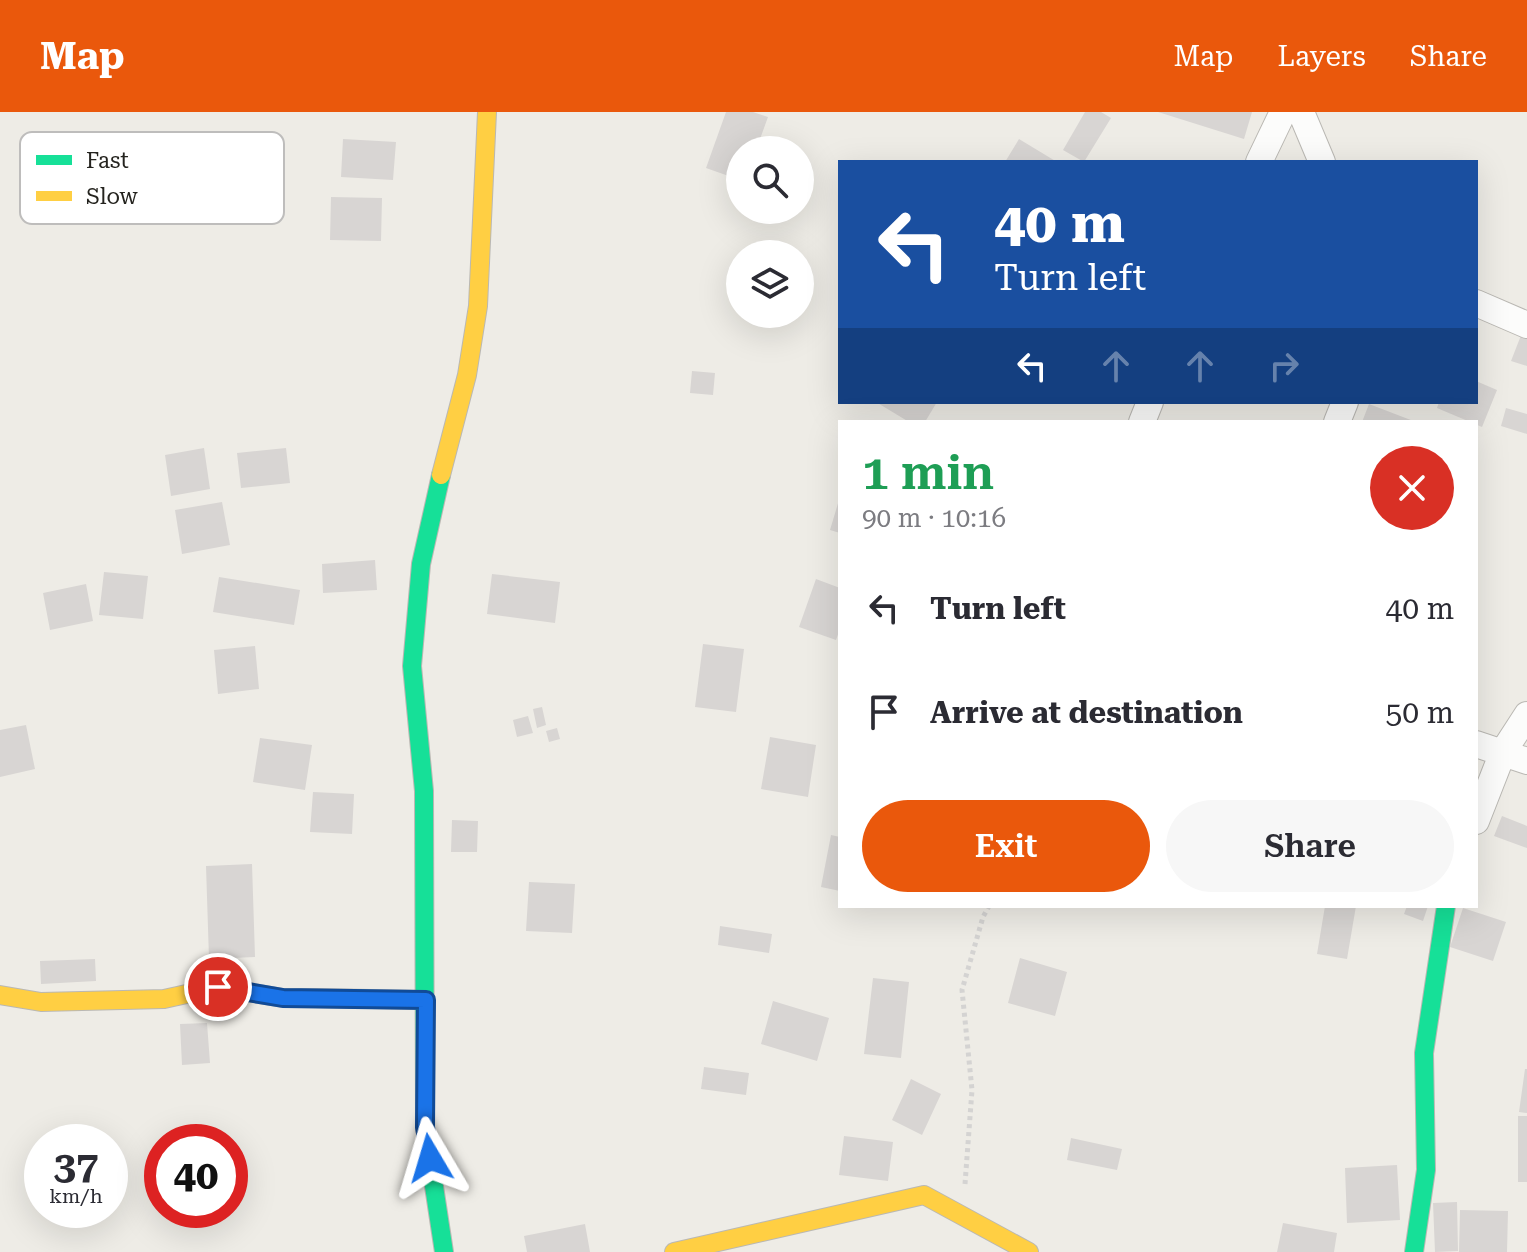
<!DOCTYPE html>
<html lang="en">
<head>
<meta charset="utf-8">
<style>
	:root { --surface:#fff; --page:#f7f7f7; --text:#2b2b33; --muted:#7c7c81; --accent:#ea580c }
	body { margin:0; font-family:"Roboto Serif",serif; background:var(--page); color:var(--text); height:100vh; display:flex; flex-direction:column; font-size:30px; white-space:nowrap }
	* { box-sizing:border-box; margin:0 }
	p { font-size:26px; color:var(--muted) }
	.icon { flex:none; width:44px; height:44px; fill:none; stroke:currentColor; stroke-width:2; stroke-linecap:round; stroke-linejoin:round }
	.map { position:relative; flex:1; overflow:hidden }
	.side { position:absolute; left:838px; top:308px; width:640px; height:488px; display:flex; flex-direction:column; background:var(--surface); border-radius:0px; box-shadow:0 8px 32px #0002 }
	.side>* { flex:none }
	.banner { position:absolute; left:838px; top:48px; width:640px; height:244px; border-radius:0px; box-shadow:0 8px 32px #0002; background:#1a4fa0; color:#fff; overflow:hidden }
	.controls { position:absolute; left:726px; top:24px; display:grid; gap:16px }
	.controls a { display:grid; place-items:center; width:88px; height:88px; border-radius:50%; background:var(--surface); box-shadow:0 8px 32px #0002; font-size:40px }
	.speed { position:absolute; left:24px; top:1012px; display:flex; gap:16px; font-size:40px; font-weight:700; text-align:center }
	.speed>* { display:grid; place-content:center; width:104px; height:104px; border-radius:50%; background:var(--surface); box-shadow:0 8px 32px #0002; line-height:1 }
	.speed small { font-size:20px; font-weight:400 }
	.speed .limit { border:12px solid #d22; background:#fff; color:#111 }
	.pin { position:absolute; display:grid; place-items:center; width:68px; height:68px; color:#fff; margin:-34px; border:4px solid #fff; border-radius:50%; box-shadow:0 2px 8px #0007 }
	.me { position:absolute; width:88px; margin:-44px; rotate:353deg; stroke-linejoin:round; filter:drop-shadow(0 0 6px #0008) }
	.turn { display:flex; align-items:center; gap:28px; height:168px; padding:0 24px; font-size:36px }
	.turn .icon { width:104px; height:104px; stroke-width:2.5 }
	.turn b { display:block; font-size:56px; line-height:68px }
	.lanes { display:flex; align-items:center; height:76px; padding:0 24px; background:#0003; justify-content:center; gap:40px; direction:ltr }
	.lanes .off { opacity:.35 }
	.round { display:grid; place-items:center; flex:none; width:84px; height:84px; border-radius:42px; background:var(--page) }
	.headline { display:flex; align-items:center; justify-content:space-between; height:136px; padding:0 24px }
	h1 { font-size:48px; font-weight:600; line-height:60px; color:#1e9e55 }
	.button { display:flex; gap:16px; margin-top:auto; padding:16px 24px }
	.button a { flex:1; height:92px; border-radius:48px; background:var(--accent); color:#fff; font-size:32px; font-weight:600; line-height:92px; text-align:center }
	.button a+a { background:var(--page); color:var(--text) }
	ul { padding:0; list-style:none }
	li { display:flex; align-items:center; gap:24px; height:104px; padding:0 24px }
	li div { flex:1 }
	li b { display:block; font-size:30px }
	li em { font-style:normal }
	header { display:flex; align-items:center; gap:48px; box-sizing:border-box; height:112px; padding:0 40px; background:var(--accent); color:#fff }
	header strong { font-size:38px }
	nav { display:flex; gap:44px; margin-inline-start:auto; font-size:28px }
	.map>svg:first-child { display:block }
	.building { fill:#d8d5d3 }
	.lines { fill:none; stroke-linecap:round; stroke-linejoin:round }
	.street-casing { stroke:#bab8b3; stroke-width:28 }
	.fast-casing { stroke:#bab8b3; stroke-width:20 }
	.slow-casing { stroke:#bab8b3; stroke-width:20 }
	.path { stroke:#d4d3d2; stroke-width:5; stroke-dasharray:4 4; stroke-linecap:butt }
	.street { stroke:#fcfcfb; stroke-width:26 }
	.fast { stroke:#16e098; stroke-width:18 }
	.slow { stroke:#ffcf43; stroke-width:18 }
	.route-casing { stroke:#114b97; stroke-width:20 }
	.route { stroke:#1a73e8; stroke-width:14 }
	.key { fill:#fff; stroke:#bebdbc; stroke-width:2 }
	.key-label { font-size:22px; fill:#25241f }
</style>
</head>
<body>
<header>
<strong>Map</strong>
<nav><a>Map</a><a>Layers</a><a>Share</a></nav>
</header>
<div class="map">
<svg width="1527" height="1140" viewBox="0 0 1527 1140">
	<rect width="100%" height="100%" fill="#eeece6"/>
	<path class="building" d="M726,0H753L768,5L756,38H740V68L706,56Z
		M1085,0H1101L1111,6L1084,50L1063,38Z
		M1158,0H1252L1244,27Z
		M343,27L396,30L393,68L341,65Z
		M1019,27L1057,50H1005Z
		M331,85L382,86L381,129L330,128Z
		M1527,208V254L1511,249Z
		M692,259L715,261L713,283L690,281Z
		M1476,269L1497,278L1482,315L1437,296L1439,290H1476Z
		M876,290H937L925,310H909Z
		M1369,292L1416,310H1362Z
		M1506,296L1527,302V322L1501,314Z
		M204,336L210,377L171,384L165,343Z
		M286,336L290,371L241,376L237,341Z
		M839,388H840V421L830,418Z
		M222,390L230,433L182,442L175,398Z
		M375,448L377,478L323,481L322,452Z
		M104,460L148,464L143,507L99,503Z
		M492,462L560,470L555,511L487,502Z
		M219,465L300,478L294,513L213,500Z
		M816,467L840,476V517L836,528L799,515Z
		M86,472L93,509L50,518L43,481Z
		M703,532L744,537L736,600L695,595Z
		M255,534L259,577L218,582L214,538Z
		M542,595L546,613L537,616L533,597Z
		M528,604L533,621L517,625L513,608Z
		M26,613L35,657L0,665V618Z
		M557,616L560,627L549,630L546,619Z
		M770,625L816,633L808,685L761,677Z
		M260,626L312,633L305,678L253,670Z
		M313,680L354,682L352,722L310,720Z
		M1502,704L1527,714V736L1494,724Z
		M452,708L478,709L477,740H451Z
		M831,723L840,725V779L821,775Z
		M252,752L255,845L209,847L206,754Z
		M529,770L575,772L572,821L526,819Z
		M1325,794H1356L1347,847L1317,842Z
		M1407,794H1428L1423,809L1404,802Z
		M1463,796L1506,810L1493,849L1450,835Z
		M720,814L772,822L769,841L718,833Z
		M1020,846L1067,860L1055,904L1008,891Z
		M95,847L96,869L41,872L40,849Z
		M873,866L909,870L901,946L864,942Z
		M773,889L829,906L817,949L761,932Z
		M207,911L210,951L182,953L180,912Z
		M704,955L749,961L746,983L701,977Z
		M1525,957H1527V1001L1519,1000Z
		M911,967L941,982L922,1023L892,1008Z
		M1518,1004H1527V1070H1518Z
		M844,1024L893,1030L888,1069L839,1063Z
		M1071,1026L1122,1037L1117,1058L1067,1048Z
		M1397,1053L1400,1108L1347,1111L1345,1056Z
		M1457,1090L1458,1139L1435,1140L1433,1091Z
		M1460,1098L1508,1099L1507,1140H1459Z
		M1283,1111L1337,1121L1334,1140H1277Z
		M585,1112L590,1140H527L524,1124Z"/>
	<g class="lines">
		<defs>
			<path id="street" d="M1301,0L1322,50
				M1259,50L1283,0
				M1476,191L1527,213
				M1142,310L1150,290
				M1337,310L1345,290
				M1476,632L1527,649
				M1476,709L1503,640L1527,603"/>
			<path id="fast" d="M441,363L421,452L412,554L424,679L425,1015L444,1140
				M316,886L426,888
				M1414,1140L1426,1058L1424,941L1446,794"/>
			<path id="slow" d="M441,363L467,263L478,194L487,0
				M0,883L41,890L164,887L218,875L283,886H316
				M674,1140L924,1083L1029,1140"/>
		</defs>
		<use href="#street" class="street-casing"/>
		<use href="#fast" class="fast-casing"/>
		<use href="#slow" class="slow-casing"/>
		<path class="path" d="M965,1072L972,978L962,878L983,805L989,794"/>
		<use href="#street" class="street"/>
		<use href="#fast" class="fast"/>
		<use href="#slow" class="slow"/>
	</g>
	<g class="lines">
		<defs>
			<path id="route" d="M218,875L283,886L426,888L425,1015L430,1046"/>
		</defs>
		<use href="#route" class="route-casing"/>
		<use href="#route" class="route"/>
	</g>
	<rect x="20" y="20" width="264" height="92" rx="12" class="key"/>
	<rect x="36" y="43" width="36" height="10" fill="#16e098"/>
	<rect x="36" y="79" width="36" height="10" fill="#ffcf43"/>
	<g class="key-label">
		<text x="86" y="56">Fast</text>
		<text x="86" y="92">Slow</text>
	</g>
</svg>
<div class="controls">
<a><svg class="icon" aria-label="search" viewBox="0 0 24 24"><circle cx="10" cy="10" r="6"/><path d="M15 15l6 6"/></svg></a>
<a><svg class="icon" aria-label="layers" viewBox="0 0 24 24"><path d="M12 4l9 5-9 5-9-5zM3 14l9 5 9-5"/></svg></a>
</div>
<div class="speed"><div>37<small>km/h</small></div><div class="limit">40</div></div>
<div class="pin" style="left:218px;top:875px;background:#d93025"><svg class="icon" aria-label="arrive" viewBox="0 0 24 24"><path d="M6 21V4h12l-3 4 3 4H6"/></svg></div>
<svg class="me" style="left:430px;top:1046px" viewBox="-20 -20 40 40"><path d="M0-17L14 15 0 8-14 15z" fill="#1a73e8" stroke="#fff" stroke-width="4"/></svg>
<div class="banner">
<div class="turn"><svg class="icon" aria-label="left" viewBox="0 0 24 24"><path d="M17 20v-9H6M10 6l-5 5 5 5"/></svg><div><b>40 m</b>Turn left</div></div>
<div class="lanes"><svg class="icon" aria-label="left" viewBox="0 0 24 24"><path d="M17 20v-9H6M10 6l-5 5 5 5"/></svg><svg class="icon off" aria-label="ahead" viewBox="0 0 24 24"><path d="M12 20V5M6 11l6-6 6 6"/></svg><svg class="icon off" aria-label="ahead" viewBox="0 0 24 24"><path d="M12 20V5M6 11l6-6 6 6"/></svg><svg class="icon off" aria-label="right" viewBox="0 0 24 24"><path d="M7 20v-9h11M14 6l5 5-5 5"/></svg></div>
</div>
<section class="side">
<div class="headline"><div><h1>1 min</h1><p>90 m · 10:16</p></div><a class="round" style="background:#d93025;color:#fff"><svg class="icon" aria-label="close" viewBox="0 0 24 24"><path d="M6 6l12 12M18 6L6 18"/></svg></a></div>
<ul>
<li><svg class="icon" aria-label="left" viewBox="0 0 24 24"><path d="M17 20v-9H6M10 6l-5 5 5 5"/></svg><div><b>Turn left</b></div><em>40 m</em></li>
<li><svg class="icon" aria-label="arrive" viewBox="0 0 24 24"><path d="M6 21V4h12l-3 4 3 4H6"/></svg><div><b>Arrive at destination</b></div><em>50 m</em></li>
</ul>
<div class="button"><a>Exit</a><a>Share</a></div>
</section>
</div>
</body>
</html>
